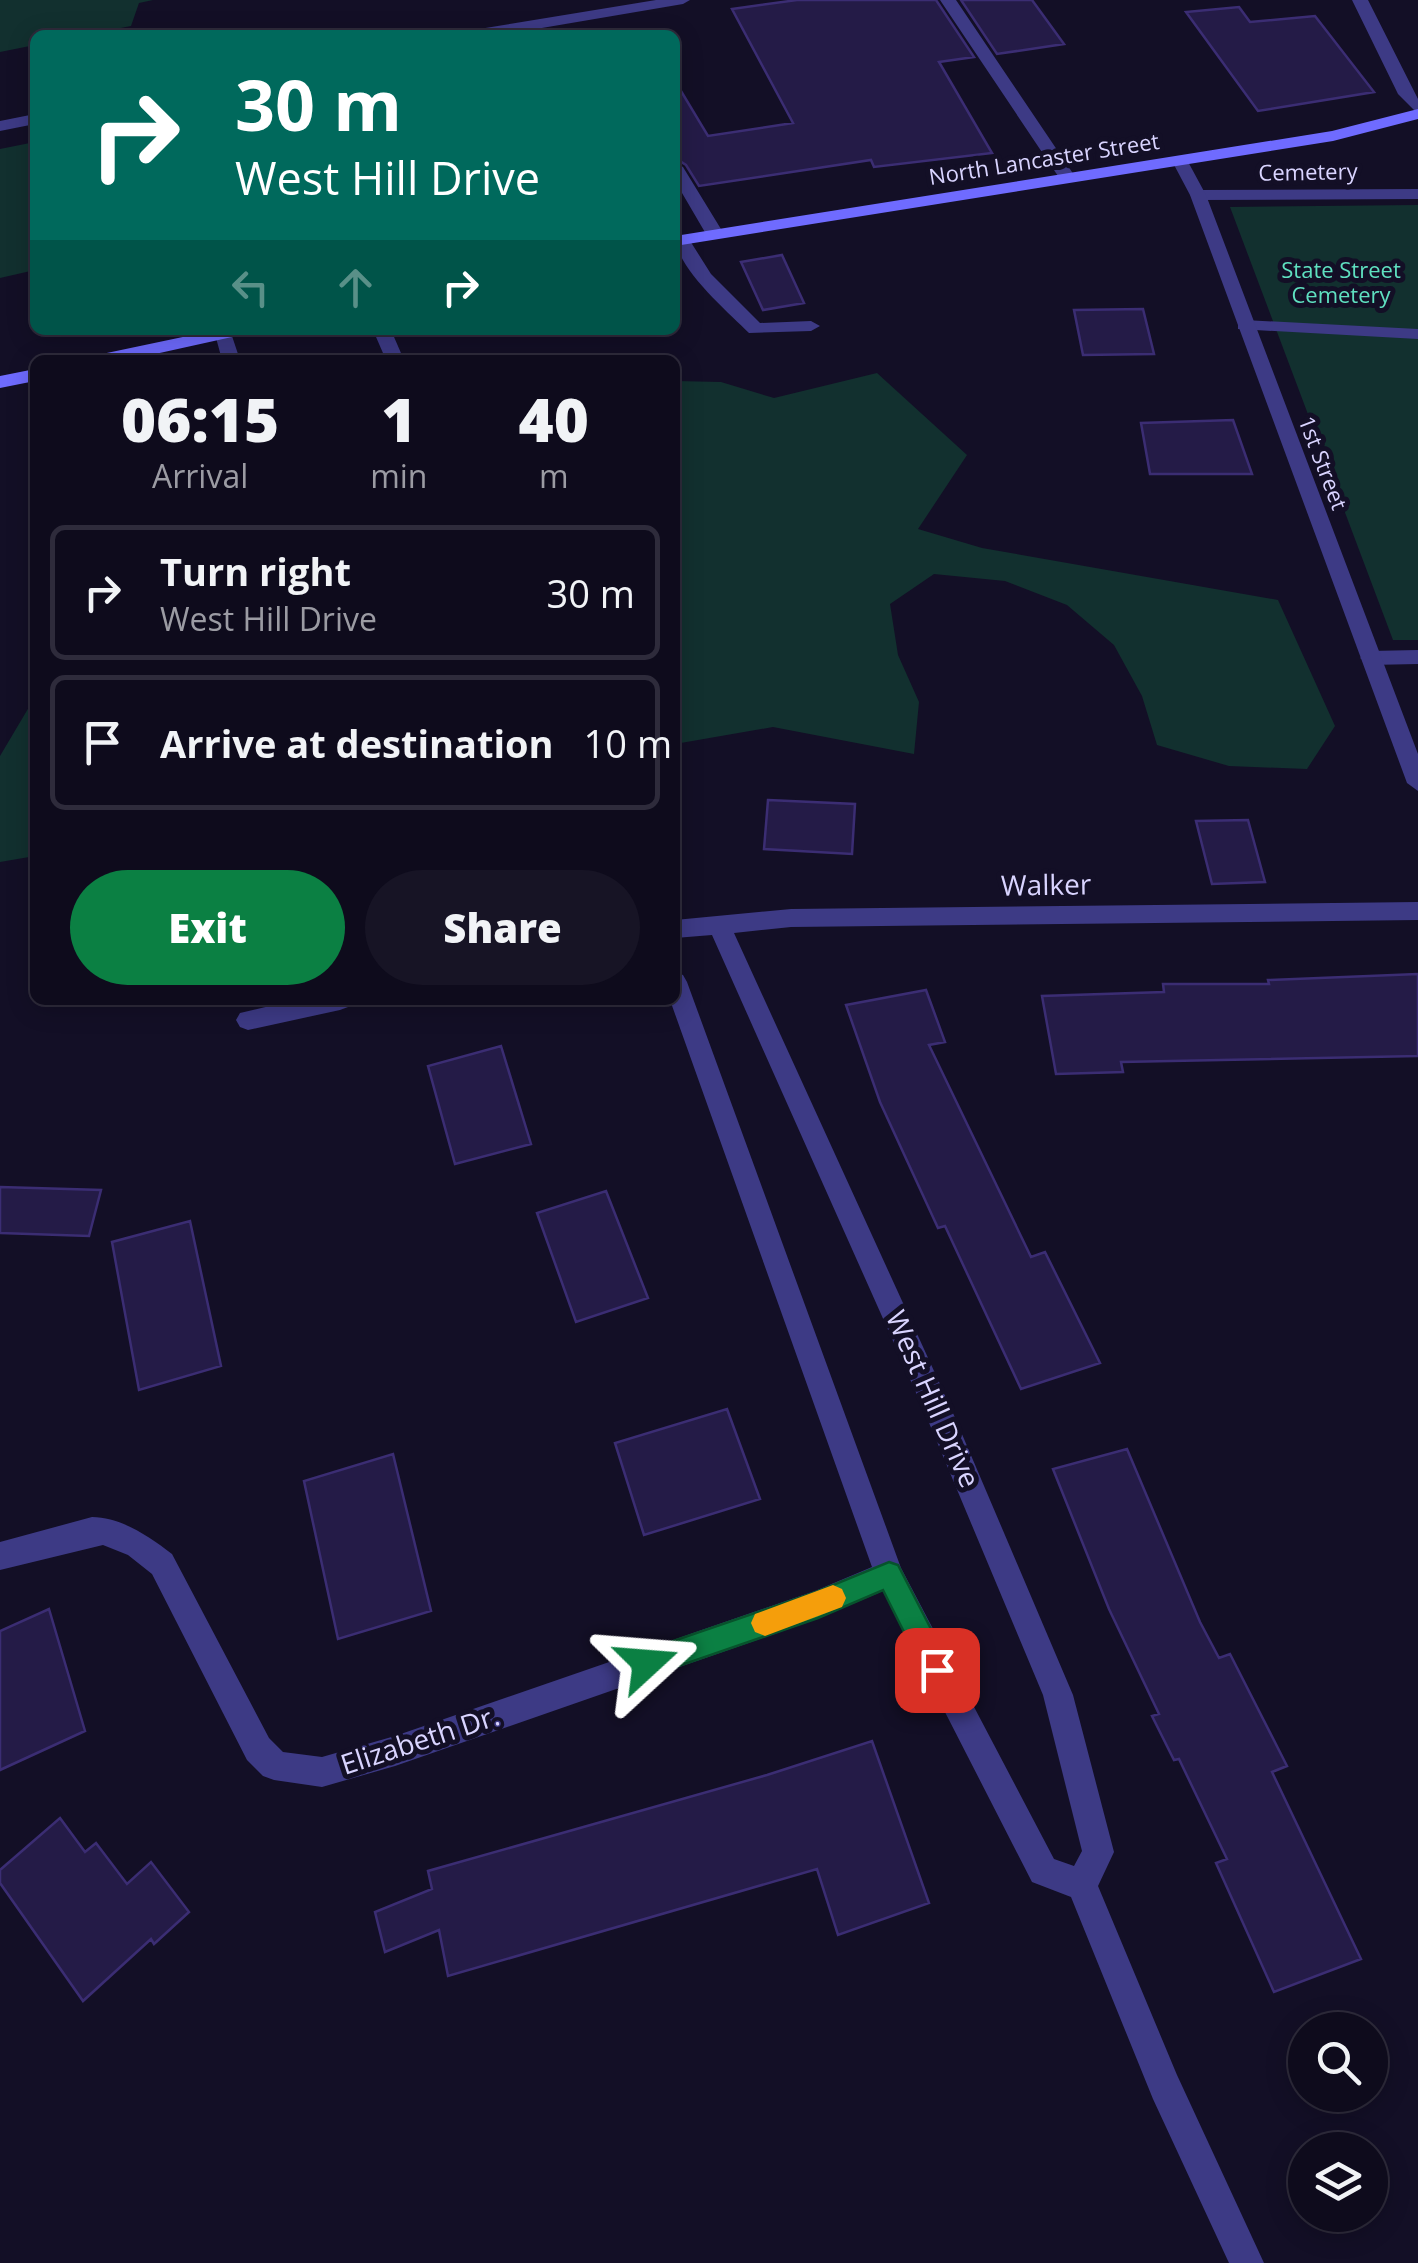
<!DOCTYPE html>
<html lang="en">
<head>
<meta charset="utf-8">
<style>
	:root { --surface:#0e0b1c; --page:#171425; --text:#f1f3f6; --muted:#9b9ba3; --line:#2e2b3b; --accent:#0b8043 }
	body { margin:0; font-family:"Open Sans",sans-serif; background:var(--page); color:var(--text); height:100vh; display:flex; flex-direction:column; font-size:38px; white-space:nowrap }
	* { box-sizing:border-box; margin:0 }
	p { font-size:32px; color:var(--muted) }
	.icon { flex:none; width:55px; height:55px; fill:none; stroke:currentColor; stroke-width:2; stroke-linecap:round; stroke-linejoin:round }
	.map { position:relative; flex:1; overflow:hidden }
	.panel { position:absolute; left:30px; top:355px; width:650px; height:650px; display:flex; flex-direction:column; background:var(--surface); border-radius:15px; box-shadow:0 5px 25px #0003,0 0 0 2px var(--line) }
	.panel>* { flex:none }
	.hud { position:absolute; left:30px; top:30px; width:650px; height:305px; border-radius:15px; box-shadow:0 5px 25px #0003,0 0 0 2px var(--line); background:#00695c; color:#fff; overflow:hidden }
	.tools { position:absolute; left:1288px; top:2012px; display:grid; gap:20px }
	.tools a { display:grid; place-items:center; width:100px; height:100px; border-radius:50%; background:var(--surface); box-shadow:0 5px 25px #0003,0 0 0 2px var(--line); font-size:50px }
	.pin { position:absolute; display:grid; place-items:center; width:85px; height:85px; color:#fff; margin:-42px; border-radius:20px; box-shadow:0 5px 15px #0006 }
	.me { position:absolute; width:110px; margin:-55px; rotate:71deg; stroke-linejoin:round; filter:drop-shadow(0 0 8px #0008) }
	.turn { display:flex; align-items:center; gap:35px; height:210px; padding:0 40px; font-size:45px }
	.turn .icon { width:130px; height:130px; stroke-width:2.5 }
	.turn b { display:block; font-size:70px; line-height:85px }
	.lanes { display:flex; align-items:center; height:95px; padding:0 40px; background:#0003; justify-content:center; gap:50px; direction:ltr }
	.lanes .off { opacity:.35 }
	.eta { display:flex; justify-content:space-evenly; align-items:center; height:170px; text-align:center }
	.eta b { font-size:60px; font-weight:800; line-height:70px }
	.button { display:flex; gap:20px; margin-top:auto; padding:20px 40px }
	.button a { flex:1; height:115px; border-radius:60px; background:var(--accent); color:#fff; font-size:40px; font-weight:800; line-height:115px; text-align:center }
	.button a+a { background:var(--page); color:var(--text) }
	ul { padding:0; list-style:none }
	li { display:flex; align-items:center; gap:30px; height:135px; margin:0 20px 15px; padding:0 20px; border:5px solid var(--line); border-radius:15px }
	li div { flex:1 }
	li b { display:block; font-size:38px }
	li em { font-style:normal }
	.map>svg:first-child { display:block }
	.green { fill:#12302f }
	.building { fill:#241b47; stroke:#3b2d73; stroke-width:2.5 }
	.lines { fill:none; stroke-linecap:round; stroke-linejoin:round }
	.lane { fill:#3d3a85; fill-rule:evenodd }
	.street { fill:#3d3a85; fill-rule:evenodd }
	.secondary { fill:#6f6bff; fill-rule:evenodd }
	.route { fill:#0b8043; stroke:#07532c; stroke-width:2.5 }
	.slow { fill:#f59e0b }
	.labels { text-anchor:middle; stroke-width:10; stroke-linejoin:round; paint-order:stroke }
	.far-street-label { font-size:22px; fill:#d9d4ff; stroke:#130f26 }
	.far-park-label { font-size:22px; fill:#5fe0c0; stroke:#130f26 }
	.street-label { font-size:28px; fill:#d9d4ff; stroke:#130f26 }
</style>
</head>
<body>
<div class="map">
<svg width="1418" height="2263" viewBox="0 0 1418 2263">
	<rect width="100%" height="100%" fill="#130f26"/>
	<path class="green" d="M0,0H153L139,3L131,26L85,35H35V45L0,52Z
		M35,142V270L0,278V149Z
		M1418,205V640H1393L1230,207Z
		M877,373L967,455L918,529L982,548L1278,600L1335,726L1307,769L1229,766L1157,745L1142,696L1114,645L1067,605L1005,581L934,574L890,604L898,655L919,702L914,754L773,727L675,744V381L721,382L774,398Z
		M35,697V856L0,862V756Z"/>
	<path class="building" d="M797,0H936L974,57L939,62L992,153L874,167L871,160L699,186L686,165L675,158V81L708,136L793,123L732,9Z
		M961,0H1032L1064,44L997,54Z
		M1239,7L1250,22L1315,16L1374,92L1258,111L1186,12Z
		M782,255L804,303L763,310L741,262Z
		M1143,309L1154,354L1083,355L1074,310Z
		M1233,420L1252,474H1150L1141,423Z
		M768,800L855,804L852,854L764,849Z
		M1248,820L1265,882L1212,884L1196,821Z
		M1418,974V1056L1121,1062L1123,1072L1056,1074L1042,996L1164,992L1163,984H1269L1268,980Z
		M926,990L945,1042L929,1045L1031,1257L1045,1252L1100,1363L1021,1389L945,1226L938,1228L880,1102L846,1005Z
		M501,1046L531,1144L455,1164L428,1066Z
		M0,1187L101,1190L89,1236L0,1233Z
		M606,1191L648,1298L576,1322L537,1213Z
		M190,1221L221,1366L139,1390L112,1242Z
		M727,1409L760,1499L644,1535L615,1443Z
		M1127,1449L1200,1622L1219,1658L1230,1654L1287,1766L1272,1772L1361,1959L1274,1992L1216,1863L1227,1859L1179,1759L1174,1760L1152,1716L1159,1714L1109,1609L1053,1469Z
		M393,1454L431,1611L338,1639L304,1481Z
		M49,1609L85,1731L0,1770V1631Z
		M872,1741L929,1903L838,1935L817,1869L448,1976L439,1930L385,1952L375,1912L432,1889L428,1871L767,1775Z
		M60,1818L85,1852L96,1843L127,1884L151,1862L189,1912L154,1944L151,1939L83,2001L0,1883V1870Z"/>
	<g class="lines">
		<path class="lane" d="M1418,189V199L1198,200L1190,195L1198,190Z
			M675,236H687L711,274L760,323L811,321L820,326L811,331L749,333C727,311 676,268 675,236Z
			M1244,320L1418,329V339L1238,329V321Z
			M218,330H230L240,360H222L215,334Z
			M373,330H391L404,360H386Z
			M1418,650V664L1370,665L1360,658L1370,651Z"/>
		<path class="street" d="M656,0H690L683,4L500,35H465L473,30Z
			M940,0H956L1076,178L1074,182H1062Z
			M1352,0H1368L1418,99V114L1398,94Z
			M35,114V124L0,131V121Z
			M1174,158H1186L1206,195L1418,754V791L1407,783L1190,195L1172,161Z
			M675,162L683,167L724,234L721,238L706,234L675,181Z
			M1418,902V920L791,927L734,933L950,1406L1073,1695L1114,1852L1098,1886L1177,2075L1264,2263H1229L1153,2099L1071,1897L1032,1882L883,1591L817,1619L395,1766L322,1787L274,1780L263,1776L247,1760L152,1574L128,1555L103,1545L0,1570V1542L92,1517C121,1517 150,1537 172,1554L269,1738L283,1752L322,1757L395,1736L815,1591L872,1567L670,1000H675V972L683,975L687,982L901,1568L1054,1859L1074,1866L1082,1851L1043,1695L922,1406L712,935L675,938V920L791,909Z
			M295,1000H352L348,1007L340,1010L248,1030L240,1027L236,1020L240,1013Z"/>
		<path class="secondary" d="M1418,109V119L1333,141L675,246V236L1332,131Z
			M216,330H250L241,335L128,360H93L102,354Z
			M35,369V381L0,388V376Z"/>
	</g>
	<path class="route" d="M889,1562L898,1565L947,1660L951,1670L947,1680L937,1684L928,1680L883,1590L818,1618L647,1677L638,1673L634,1663L638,1653L816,1592Z"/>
	<path class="slow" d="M833,1585L842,1589L846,1598L842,1607L765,1636L755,1632L751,1623L755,1614Z"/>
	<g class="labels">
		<g class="far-street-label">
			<text transform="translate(1044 159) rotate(-9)" y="8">North Lancaster Street</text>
			<text transform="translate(1308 172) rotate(-1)" y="8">Cemetery</text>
			<text transform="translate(1323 463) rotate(69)" y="8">1st Street</text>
		</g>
		<g class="far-park-label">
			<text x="1341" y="278">State Street<tspan x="1341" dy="25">Cemetery</tspan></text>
		</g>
		<g class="street-label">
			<text transform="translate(1046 885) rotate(-1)" y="10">Walker</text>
			<text transform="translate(933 1399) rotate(66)" y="10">West Hill Drive</text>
			<text transform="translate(420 1740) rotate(-18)" y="10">Elizabeth Dr.</text>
		</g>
	</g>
</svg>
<div class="tools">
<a><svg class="icon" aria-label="search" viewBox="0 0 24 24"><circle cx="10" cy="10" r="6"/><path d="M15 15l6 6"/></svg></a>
<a><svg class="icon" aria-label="layers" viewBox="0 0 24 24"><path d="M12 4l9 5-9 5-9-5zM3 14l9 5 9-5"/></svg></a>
</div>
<div class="pin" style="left:937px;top:1670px;background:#d93025"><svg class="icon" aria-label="arrive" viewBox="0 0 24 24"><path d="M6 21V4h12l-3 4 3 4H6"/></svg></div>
<svg class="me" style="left:647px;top:1663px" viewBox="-20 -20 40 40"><path d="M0-17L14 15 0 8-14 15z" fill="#0b8043" stroke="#fff" stroke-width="4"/></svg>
<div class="hud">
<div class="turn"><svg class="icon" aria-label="right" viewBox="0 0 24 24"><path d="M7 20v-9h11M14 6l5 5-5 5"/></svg><div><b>30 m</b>West Hill Drive</div></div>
<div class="lanes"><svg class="icon off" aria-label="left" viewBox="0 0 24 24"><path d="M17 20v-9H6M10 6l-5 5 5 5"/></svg><svg class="icon off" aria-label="ahead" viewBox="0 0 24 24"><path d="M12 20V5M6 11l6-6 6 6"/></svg><svg class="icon" aria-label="right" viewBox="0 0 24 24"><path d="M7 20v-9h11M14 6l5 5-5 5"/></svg></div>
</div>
<section class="panel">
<div class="eta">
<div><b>06:15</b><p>Arrival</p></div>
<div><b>1</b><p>min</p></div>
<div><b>40</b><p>m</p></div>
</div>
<ul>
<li><svg class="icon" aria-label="right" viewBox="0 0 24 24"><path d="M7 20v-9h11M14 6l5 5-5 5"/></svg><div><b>Turn right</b><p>West Hill Drive</p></div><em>30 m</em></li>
<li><svg class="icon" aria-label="arrive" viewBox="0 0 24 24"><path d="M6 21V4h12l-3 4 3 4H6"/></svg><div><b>Arrive at destination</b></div><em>10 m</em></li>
</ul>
<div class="button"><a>Exit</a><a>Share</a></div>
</section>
</div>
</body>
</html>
